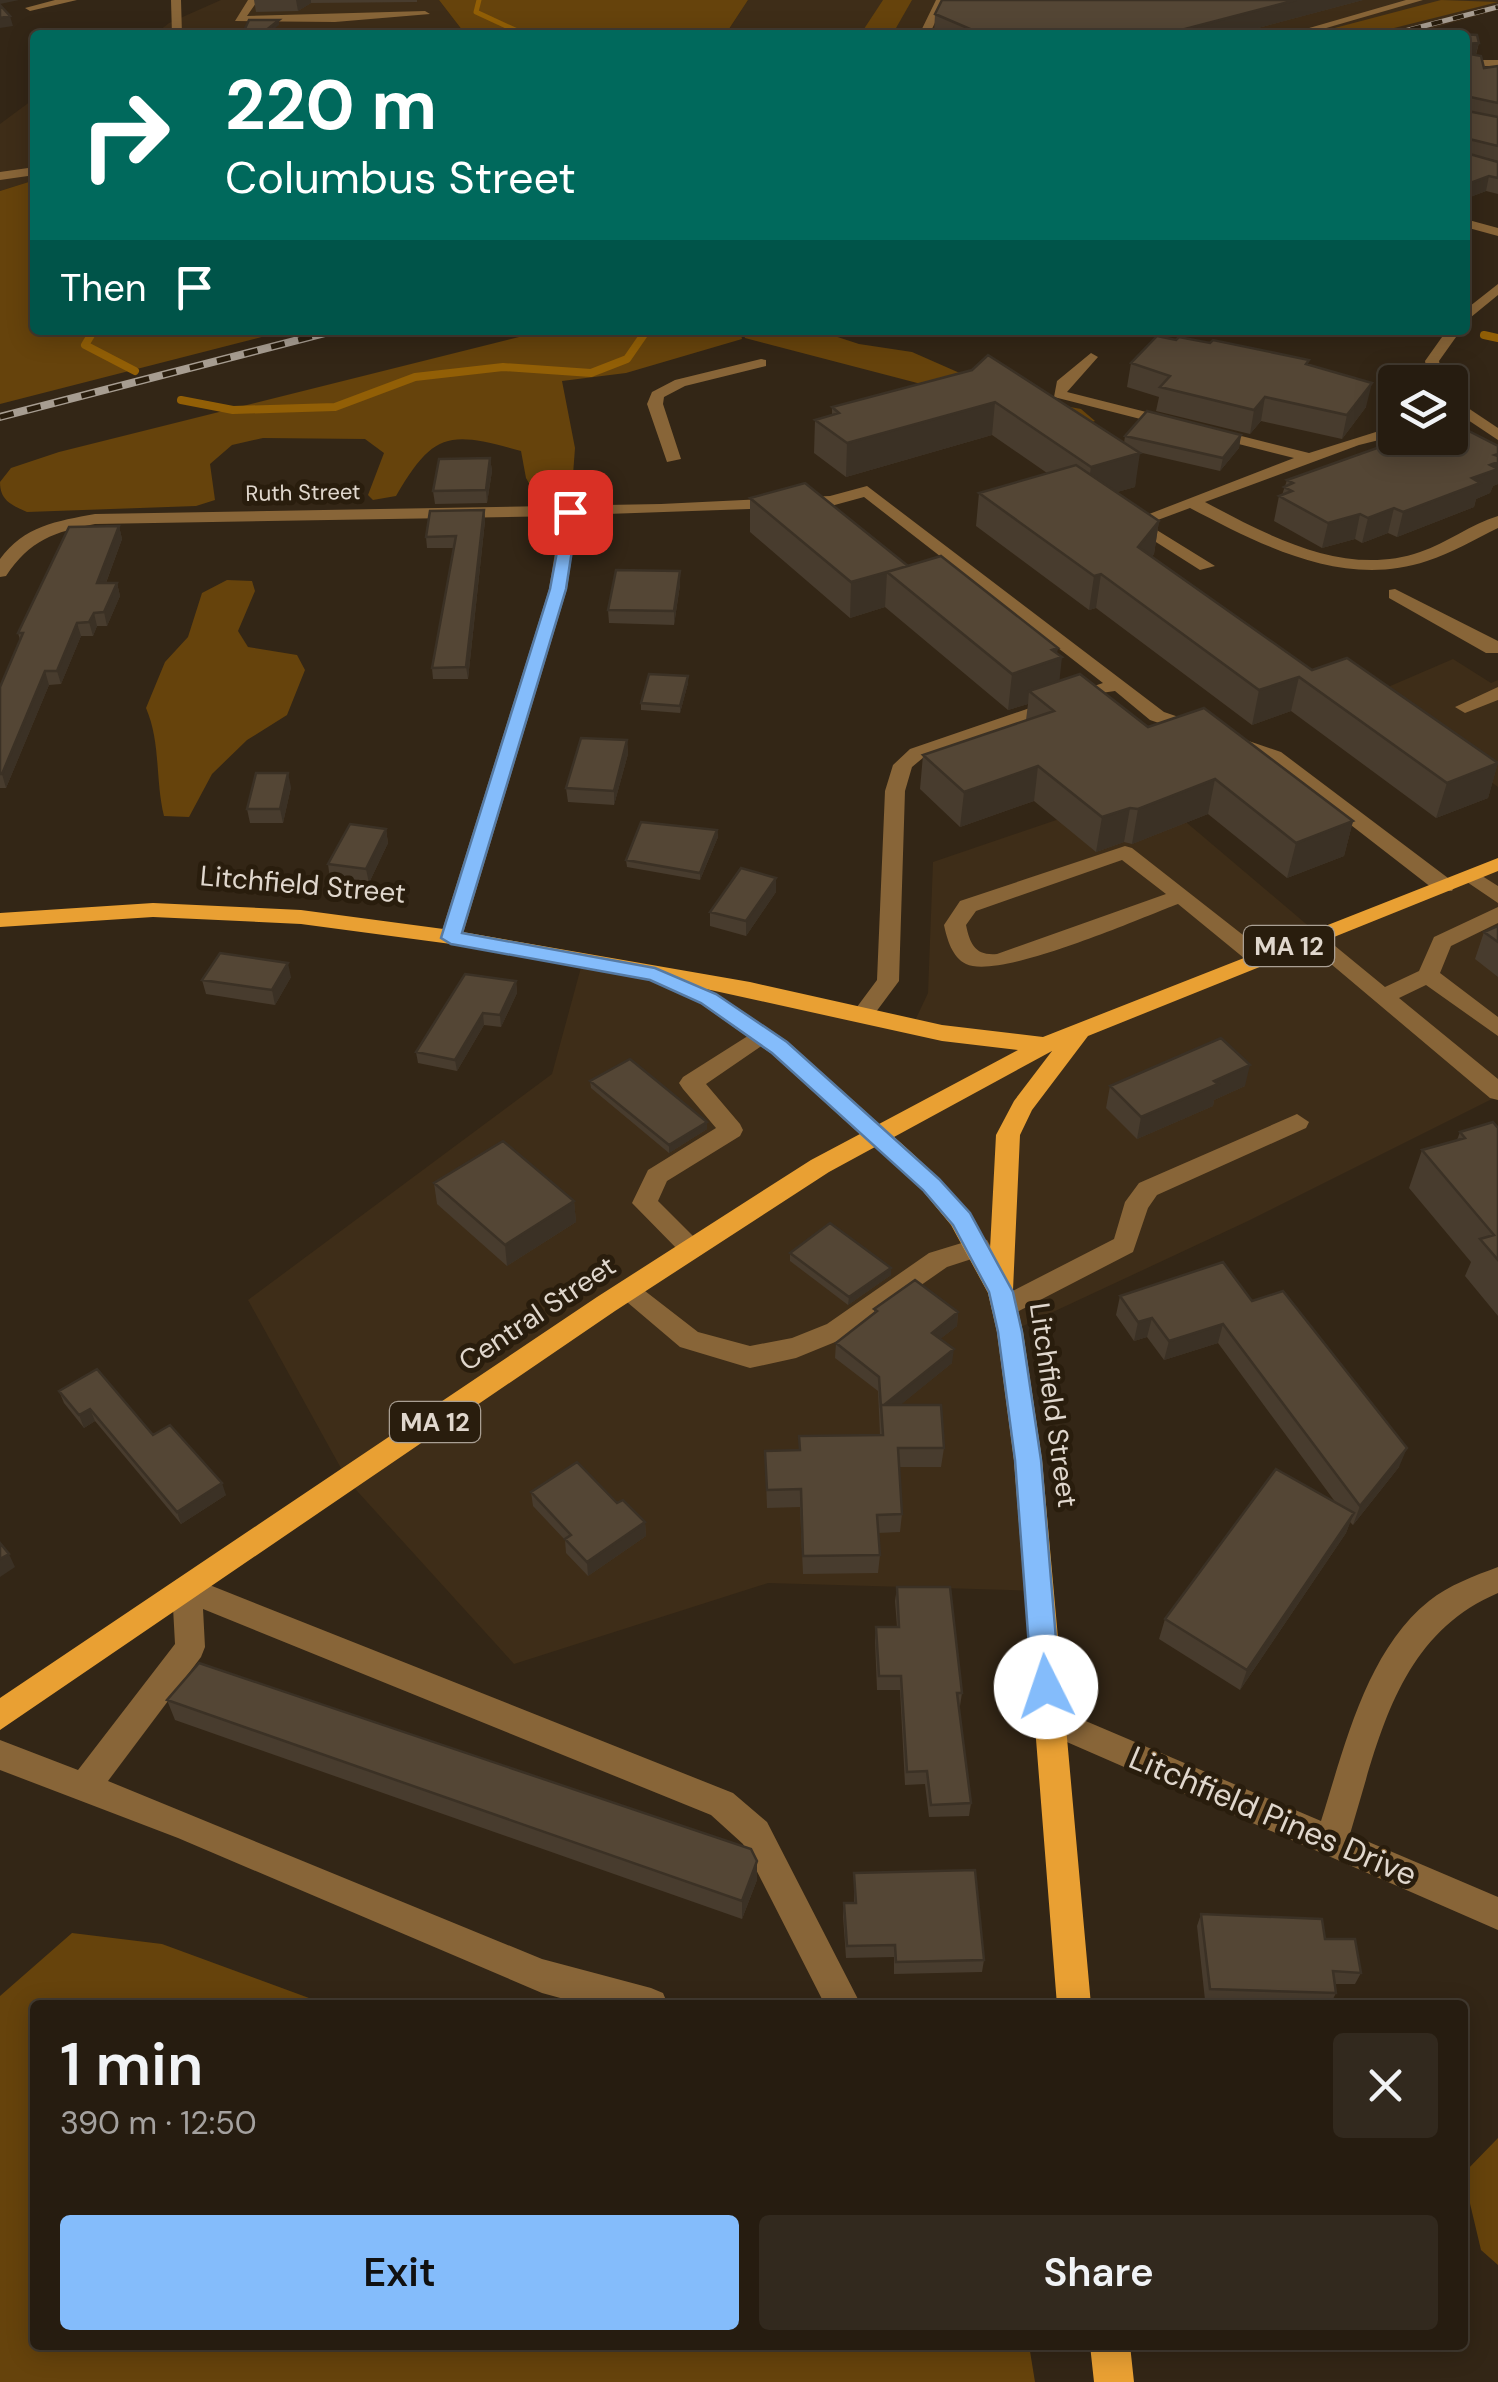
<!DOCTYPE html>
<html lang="en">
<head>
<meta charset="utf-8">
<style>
	:root { --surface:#261c10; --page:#32291e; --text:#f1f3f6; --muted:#a4a19f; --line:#423a30; --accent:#84bcfb }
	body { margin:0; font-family:"DM Sans",sans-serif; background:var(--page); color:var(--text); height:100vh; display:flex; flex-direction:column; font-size:38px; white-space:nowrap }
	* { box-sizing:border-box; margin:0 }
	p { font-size:32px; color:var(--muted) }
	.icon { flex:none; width:55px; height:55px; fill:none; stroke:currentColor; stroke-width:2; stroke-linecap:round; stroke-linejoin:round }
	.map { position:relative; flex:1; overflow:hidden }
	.sheet { position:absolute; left:30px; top:2000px; width:1438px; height:350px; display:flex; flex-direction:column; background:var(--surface); border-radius:10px; box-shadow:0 5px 25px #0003,0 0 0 2px var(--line) }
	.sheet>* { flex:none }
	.hud { position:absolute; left:30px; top:30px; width:1440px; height:305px; border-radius:10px; box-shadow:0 5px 25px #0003,0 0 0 2px var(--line); background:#00695c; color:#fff; overflow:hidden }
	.tools { position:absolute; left:1378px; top:365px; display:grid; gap:20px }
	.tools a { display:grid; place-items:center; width:90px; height:90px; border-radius:10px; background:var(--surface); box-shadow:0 5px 25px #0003,0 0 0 2px var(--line); font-size:50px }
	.pin { position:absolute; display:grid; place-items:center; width:85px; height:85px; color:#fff; margin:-42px; border-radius:20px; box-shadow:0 5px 15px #0006 }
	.me { position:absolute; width:110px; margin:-55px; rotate:356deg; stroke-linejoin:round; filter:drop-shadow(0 0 8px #0008) }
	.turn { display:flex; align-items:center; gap:35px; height:210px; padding:0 30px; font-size:45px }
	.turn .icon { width:130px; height:130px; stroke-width:2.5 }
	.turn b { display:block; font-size:70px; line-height:85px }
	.then { display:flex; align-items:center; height:95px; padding:0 30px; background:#0003; gap:20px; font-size:38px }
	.round { display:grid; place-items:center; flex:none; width:105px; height:105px; border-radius:10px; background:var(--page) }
	.summary { display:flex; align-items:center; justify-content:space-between; height:170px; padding:0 30px }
	h1 { font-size:60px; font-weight:600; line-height:75px }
	.primary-button { display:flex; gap:20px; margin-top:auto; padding:20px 30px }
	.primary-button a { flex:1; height:115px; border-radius:10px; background:var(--accent); color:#111; font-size:40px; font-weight:600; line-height:115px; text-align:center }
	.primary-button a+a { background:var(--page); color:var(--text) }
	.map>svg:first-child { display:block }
	.built { fill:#3e2d18 }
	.green { fill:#66430c }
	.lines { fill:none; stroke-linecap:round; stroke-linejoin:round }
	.stream-far1 { stroke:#925f06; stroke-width:5 }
	.stream { stroke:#925f06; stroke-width:8 }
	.minor { fill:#886538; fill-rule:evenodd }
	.major { fill:#e9a033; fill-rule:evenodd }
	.rail-far1-casing { stroke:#a79d91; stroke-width:5 }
	.rail-casing { stroke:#a79d91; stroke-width:8 }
	.rail-far1 { stroke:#291d0d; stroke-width:4; stroke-dasharray:11; stroke-linecap:butt }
	.rail { stroke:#291d0d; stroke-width:5; stroke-dasharray:14; stroke-linecap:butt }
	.wall { fill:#483c2e }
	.shaded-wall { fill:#3b3125 }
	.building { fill:#544635; stroke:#3b3125; stroke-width:2.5 }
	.route { fill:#84bcfb; stroke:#567aa3; stroke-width:2.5 }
	.labels { text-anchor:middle; stroke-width:10; stroke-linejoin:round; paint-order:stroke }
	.far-street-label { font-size:22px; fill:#e0d7cd; stroke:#291d0d }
	.shield { fill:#291d0d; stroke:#a99f93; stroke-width:2.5 }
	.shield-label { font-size:25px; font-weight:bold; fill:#e0d7cd }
	.street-label { font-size:28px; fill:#e0d7cd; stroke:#291d0d }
	.near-street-label { font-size:32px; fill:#e0d7cd; stroke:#291d0d }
</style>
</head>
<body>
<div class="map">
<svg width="1498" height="2382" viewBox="0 0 1498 2382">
	<rect width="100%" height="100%" fill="#332616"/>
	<path class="built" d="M221,0H439L466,35H154L169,23Z
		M748,0H1498V10L1409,35H725Z
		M35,98V180L0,191V124Z
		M1453,659L1491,683L1498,680V787L1367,696Z
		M1147,789L1318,934L1498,864V1096L1248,1221L1010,1332L1040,1591L768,1583L514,1664L348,1481L248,1300L552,1074L583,960L912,1027L928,993L933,862Z"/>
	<path class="green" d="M439,0H748L725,35H466Z
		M883,0H912L892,35H860Z
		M1441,0L1498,2L1366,35H1308Z
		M35,180V330H289L0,404V191Z
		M547,330H740L742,339L626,373L562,381L575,448L572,488L556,502L539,501L526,478L521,451C449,431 434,431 396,496L373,500L368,495L384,453L365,439L263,438L232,445L210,464L215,500L196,506L27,512C12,505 0,501 0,482L11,468L59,452Z
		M742,330H816L859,344L912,352L1012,396L1081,409L1095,421L1067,432L1044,416L745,338Z
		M227,580L252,581L255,591L238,631L248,647L297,655L305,670L287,715L247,740L212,774L189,817L164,816C155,779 161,743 146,708L165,662L188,637L202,593Z
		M72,1933L162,1944L328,2005H35V2345H1029L1035,2382H0V1996Z
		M1498,2138V2265L1481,2250L1463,2174Z"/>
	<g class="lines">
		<path class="stream-far1" d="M479,0L476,12L526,35"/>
		<path class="stream" d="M94,330L85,345L135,371
			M1484,335L1498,338
			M181,400L233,410L335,407L415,377L503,367L591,373L627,359L647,330"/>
		<path class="minor" d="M55,0H77L30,11L25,8Z
			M171,0H181L182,35H172Z
			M248,0H258L247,16L425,11L430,14L335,22L235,21Z
			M936,0H946L929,35H919Z
			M1406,0H1423L1302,35H1285Z
			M1465,60H1498V66H1465Z
			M35,167V175L0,180V172Z
			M1465,219L1498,228V236L1465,227Z
			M1498,284V295L1465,322V310Z
			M1447,330H1461L1439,361L1444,382H1429L1425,361Z
			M1091,353L1098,357L1067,392L1309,453L1395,426V436L1359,445L1205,502C1269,536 1346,578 1420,552C1447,543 1471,524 1498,516V528C1475,539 1452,553 1427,561C1344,589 1263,546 1190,508L1147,524L1215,566L1200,570L1126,523L1294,458L1054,397L1057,381Z
			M761,359L766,360V366L685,386L664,397L663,404L681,459L667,462L647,404L652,392L675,380Z
			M1450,396L1498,428V440L1450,408Z
			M867,486L1164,712L1281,752L1452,881L1455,886L1452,891H1436L1267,760L1150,720L1115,691L1094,694V686L1103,683L864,497L831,506L578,515L567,589L462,937L451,944L440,937L549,589L561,516L95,524C54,532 30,540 6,576L0,577V559C24,526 57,521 95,514L661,504L830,496Z
			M1395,589L1498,641V653H1486L1389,598V590Z
			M1498,687V700L1465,713L1455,707Z
			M1059,698L1066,700V708L924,757L912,767L905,791L899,981L870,1020H854L851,1015L877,980L885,791L893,765L910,749Z
			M1125,846L1132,848L1266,953L1269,958L1266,963H1250L1178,904C1138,919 1000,980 966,964C952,957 947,939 944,925L960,901ZM1122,860L1166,894L997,954C976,956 970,945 966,925L976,911Z
			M1471,869L1498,886V903L1464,880L1460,875Z
			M1498,907V923L1451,946L1440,973L1498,1017V1036L1426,985L1399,998L1498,1079V1100L1490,1098L1299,937L1302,932H1318L1385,987L1419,971L1434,937Z
			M762,1027L774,1035L770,1040L706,1084L740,1124L743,1130L740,1136L667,1181L658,1201L705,1248L701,1255H683L632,1203L648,1170L716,1128L683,1089L679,1083L683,1077Z
			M1297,1114L1309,1122L1306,1128L1157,1195L1148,1208L1133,1252L1013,1314H995L991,1307L995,1300L1114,1239L1125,1202L1139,1183Z
			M978,1238L987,1240L991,1247L987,1254L947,1267L845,1338L796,1358L750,1368L680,1347L614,1291L618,1284H636L698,1332L750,1346L792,1338L827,1324L929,1253Z
			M1498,1567V1593C1397,1636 1379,1739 1350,1834L1498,1897V1930L1037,1729L1032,1719L1037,1709L1048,1705L1321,1821C1344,1749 1366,1651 1429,1601C1449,1585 1474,1576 1498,1567Z
			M187,1576L733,1793L767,1822L861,2005H825L743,1844L711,1815L203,1609L205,1647L201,1657L108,1781L542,1959L651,1988L663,1993L668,2005H586L542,1993L178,1838L0,1770V1740L78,1770L175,1644L172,1589L176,1580Z"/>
		<path class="major" d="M1498,858V871L1088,1036L1032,1110L1020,1135L1013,1290L1023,1332L1042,1460L1091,2005H1057L1014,1460L997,1332L988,1293L951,1225L922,1190L875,1147L829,1172L615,1311L0,1730V1698L597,1297L811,1160L860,1134L772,1054L700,1003L646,978L451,944L301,924L153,917L0,927V913L153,903L301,910L451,930L750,982L942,1025L1043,1037ZM706,989L942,1041L1018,1050L879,1124L788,1042ZM1052,1051L1014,1101L996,1135L990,1249C965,1203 933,1171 894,1137Z
			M1090,2345H1130L1134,2382H1094Z"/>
		<defs>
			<path id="rail-far1" d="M1389,35L1498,7"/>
			<path id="rail" d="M0,417L337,330"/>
		</defs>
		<use href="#rail-far1" class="rail-far1-casing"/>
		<use href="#rail" class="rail-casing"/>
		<use href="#rail-far1" class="rail-far1"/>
		<use href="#rail" class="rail"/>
	</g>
	<path class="wall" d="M254,0H417V2L311,3L298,11L256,12Z
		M942,0H1363L1232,35H938L934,33L935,14Z
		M1431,32L1477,35L1479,43L1476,55L1481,56L1484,68L1498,66V161L1473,155L1498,162V194L1486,191L1465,199V35H1430Z
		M1176,340L1210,343L1309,360L1308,364L1366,407L1342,439L1261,421L1250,434L1156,411L1159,397L1127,387L1131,363Z
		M972,370L1124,443L1125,436L1241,435L1239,448L1220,471L1138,452L1135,487L1117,492L1159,521L1154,554L1152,556L1312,670L1498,762L1488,798L1436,818L1291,711L1252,725L1096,608L1089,610L976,526L979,493L1047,473L992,435L846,477L814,453L815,420L832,415V407Z
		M490,458L492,471L487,503L435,504L433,491Z
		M1287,480L1498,484L1493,486L1490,493L1476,499L1474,507L1397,537L1388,533L1362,543L1355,539L1322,548L1274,521L1279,496L1282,495Z
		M750,498L908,566L1057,654L1059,681L1148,727L1353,821L1344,856L1287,878L1208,814L1132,844L1124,842L1096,852L1034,801L960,827L920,789L923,755L1026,720L1028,704L1008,710L885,607L850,618L750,532Z
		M484,510L485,521L468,679H433L432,668L454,548H427L426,537Z
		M119,526L122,539L106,583H117L120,596L107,626H97L93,636H81L61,684L49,685L6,788H0V687L20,640L18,633Z
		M680,571V585L674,625L609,623L608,610Z
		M688,683L680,713L641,710V703Z
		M627,740L628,754L614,805L568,802L566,788Z
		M291,787L283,823H250L247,809Z
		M386,829L388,843L369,883L330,879L328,864Z
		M717,830L718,837L700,880L627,867L626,860Z
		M776,878V892L746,936L710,926V912Z
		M1498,926V977L1475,959L1484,932Z
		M291,977L275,1005L206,994L202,980Z
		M516,981L517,993L501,1027L484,1025L457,1071L418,1063L416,1052Z
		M590,1081L707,1122V1129L669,1153L591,1088Z
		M1110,1086H1245L1214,1100L1213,1106L1137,1139L1106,1108Z
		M1498,1128V1316L1465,1276L1471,1262L1409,1188L1422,1150L1457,1140L1460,1132Z
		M434,1183L574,1201L576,1222L507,1266L437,1204Z
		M790,1253L891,1275L848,1305L790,1261Z
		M1120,1296L1252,1301L1399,1467L1353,1525L1350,1522L1346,1533L1240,1690L1159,1639L1165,1619L1336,1503L1218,1343L1164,1360L1147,1337L1134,1341L1116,1315Z
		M874,1309L958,1312L957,1326L940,1339L952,1363L900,1405L944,1448L941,1467H899L902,1514L900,1532L878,1533L880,1555L878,1573L803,1574L800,1507L767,1508L765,1451L799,1450V1436L880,1435L878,1391L835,1358L836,1343L874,1314Z
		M59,1391L153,1435L226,1495L181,1524L95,1421L84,1428L64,1403Z
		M531,1492L617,1503L645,1522L646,1536L588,1576L566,1553L565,1540L533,1506Z
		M897,1587L962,1693L960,1706H959L971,1803L969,1816L929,1817L925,1784L905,1785L900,1690H877L875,1641L876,1627H897L895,1601Z
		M167,1700L757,1861V1880L742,1919L175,1720Z
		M854,1873L984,1960L982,1972L894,1974V1957L846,1958L843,1916L844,1903H854Z
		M1201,1914L1325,1939L1361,1973L1355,1984H1335L1336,1993L1330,2005L1205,2000L1197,1926Z"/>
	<path class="shaded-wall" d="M0,0H19L0,4Z
		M296,0H311V3L298,11Z
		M1296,0H1363L1232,35H1162Z
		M10,16L13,26L0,28V18Z
		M279,20V25L267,35H260Z
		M1479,43L1475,56L1465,57V44Z
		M1489,176L1486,191L1465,199L1466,186Z
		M1372,383L1366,407L1342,439L1347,415Z
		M1265,397L1261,421L1250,434L1254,410Z
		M995,402L992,435L846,477L847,443Z
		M1241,435L1239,448L1220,471L1223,458Z
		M1140,453L1135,487L1086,501L1091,467Z
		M1498,454V484L1493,486L1490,493L1476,499L1474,507L1397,537L1403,512L1472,478Z
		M490,458L492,471L487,503L486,490Z
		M1394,508L1388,533L1362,543L1368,518Z
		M484,510L485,521L468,679L466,667Z
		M1360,514L1355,539L1322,548L1328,523Z
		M1159,521L1154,554L1133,580L1138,547Z
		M119,526L122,539L101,596L97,583Z
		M680,571V585L674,625V611Z
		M887,572L885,607L850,618L851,582Z
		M1101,574L1096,608L1089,610L1094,576Z
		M117,583L120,596L107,626L104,612Z
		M94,613L97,626L93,636L89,622Z
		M77,623L81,636L61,684L57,671Z
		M1058,648L1056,659L1062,657L1058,694L1029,691L1028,704L1008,710L1012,674L1052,650Z
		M45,671L49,685L6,788L2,774Z
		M688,676V683L680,713V706Z
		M1299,677L1291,711L1252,725L1259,690Z
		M627,740L628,754L614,805V791Z
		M1498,763L1488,798L1436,818L1447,783Z
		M1038,766L1034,801L960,827L964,792Z
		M288,773L291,787L283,823L280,809Z
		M1215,779L1208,814L1132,844L1138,809Z
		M1130,808L1124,842L1096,852L1102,817Z
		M1353,821L1344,856L1287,878L1296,843Z
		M386,829L388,843L369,883L366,869Z
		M717,830L718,837L700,880V873Z
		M776,878V892L746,936V921Z
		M288,963L291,977L275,1005L272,990Z
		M516,981L517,993L501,1027L500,1015Z
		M483,1013L484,1025L457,1071L455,1060Z
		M1250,1065L1245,1086L1214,1100L1213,1106L1137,1139L1141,1117L1214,1081Z
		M707,1122V1129L669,1153V1145Z
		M574,1201L576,1222L507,1266L505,1245Z
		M891,1268V1275L848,1305L849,1297Z
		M958,1312L957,1326L930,1347L932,1333Z
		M1152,1318L1147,1337L1134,1341L1138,1322Z
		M1223,1324L1218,1343L1164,1360L1169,1341Z
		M954,1349L952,1363L882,1420L881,1407Z
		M90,1409L95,1421L84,1428L79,1415Z
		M1407,1448L1399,1467L1353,1525L1360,1506Z
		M222,1483L226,1495L181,1524L177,1512Z
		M1354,1513L1346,1533L1240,1690L1247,1670Z
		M645,1522L646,1536L588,1576L587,1562Z
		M9,1554L15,1567L0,1577V1559Z
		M757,1861V1880L742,1919V1901Z"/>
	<path class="building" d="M942,0H1296L1162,35H984L935,14Z
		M0,5L10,16L0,18Z
		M249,20H279L260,35H242Z
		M1431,32L1477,35L1479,43L1465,44V48V35H1431Z
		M1465,53L1481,56L1484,68L1498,66V103L1466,96L1467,111L1498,117V146L1469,139L1465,143Z
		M1465,147L1466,153L1498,162V178L1489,176L1465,185Z
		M1157,336L1176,340L1179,337L1210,343L1213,340L1309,360L1306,364L1372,383L1347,415L1265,397L1254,410L1160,387L1170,376L1131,363Z
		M988,355L1140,453L1091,467L995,402L847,443L815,420L839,413L832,407L972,370Z
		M1147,411L1241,435L1223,458L1125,436Z
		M1459,426L1498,446V454L1495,455L1498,456V462L1490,465L1498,469L1472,478L1480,483L1403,512L1394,508L1368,518L1360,514L1328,523L1279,496L1292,491L1284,487L1293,483L1287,480L1405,438H1450V428Z
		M490,458L486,490L433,491L439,459Z
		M1076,465L1159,521L1138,547L1312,670L1347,658L1498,763L1447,783L1299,677L1259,690L1101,574L1094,576L979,493Z
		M805,483L908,566L851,582L750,498Z
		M484,510L466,667L432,668L456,536L426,537L430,511Z
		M119,526L97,583H117L104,612L94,613L89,622L77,623L57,671H45L2,774H0V687L23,633H18L69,527Z
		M941,556L1058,648L1052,650L1062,657L1012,674L887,572Z
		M616,570L680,571L674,611L608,610Z
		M649,674L688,676L680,706L641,703Z
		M1080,674L1148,727L1204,708L1353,821L1296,843L1215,779L1138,809L1130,808L1102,817L1038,766L964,792L923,755L1054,711L1029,691Z
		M581,738L627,740L614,791L566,788Z
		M256,773H288L280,809H247Z
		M641,822L717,830L700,873L626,860Z
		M350,824L386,829L366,869L328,864Z
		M741,868L776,878L746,921L710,912Z
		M1498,926V942L1484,932Z
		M220,953L288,963L272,990L202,980Z
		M465,974L516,981L500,1015L483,1013L455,1060L416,1052Z
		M1221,1038L1250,1065L1214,1081L1218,1084L1141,1117L1110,1086Z
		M630,1059L707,1122L669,1145L590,1081Z
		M1493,1122L1498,1128V1260L1480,1239L1494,1235L1422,1150L1465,1138L1460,1132Z
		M503,1141L574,1201L505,1245L434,1183Z
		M830,1223L891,1268L849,1297L790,1253Z
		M1223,1262L1252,1301L1283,1291L1407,1448L1360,1506L1223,1324L1169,1341L1152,1318L1138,1322L1120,1296Z
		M915,1280L958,1312L932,1333L954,1349L884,1405H881V1408L879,1377L836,1343L877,1311L874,1309Z
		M97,1369L153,1435L170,1425L222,1483L177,1512L90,1409L79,1415L59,1391Z
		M881,1405H941L944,1448H898L902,1514L877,1515L880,1555L803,1556L801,1489L767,1490L765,1451L800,1450L799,1436L883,1435Z
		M577,1462L617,1503L623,1500L645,1522L587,1562L565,1539L571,1535L531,1492Z
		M1276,1469L1354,1513L1247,1670L1165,1619Z
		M0,1543L9,1554L0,1559Z
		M897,1587H950L962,1693H957L971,1803L931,1805L927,1771L907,1772L901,1676H879L876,1627H899Z
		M199,1663L751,1849L757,1861L742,1901L167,1700Z
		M975,1870L984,1960L896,1962L895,1945L847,1946L844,1903H856L854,1873Z
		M1201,1914L1322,1919L1325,1939H1355L1361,1973L1333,1971L1336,1993L1210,1989Z"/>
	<path class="route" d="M565,509L578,512L566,589L462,933L655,968L716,994L787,1042L939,1179L970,1213L1013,1292L1022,1332L1041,1460L1060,1687L1056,1696L1046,1699L1036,1696L1032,1687L1015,1460L998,1332L989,1292L953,1225L923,1190L772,1053L701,1003L650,980L451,944L441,938L550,589Z"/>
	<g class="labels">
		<g class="far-street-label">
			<text transform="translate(303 492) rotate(-1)" y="8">Ruth Street</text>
		</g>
		<g class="shield">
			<rect x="1244" y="926" width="90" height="40" rx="8"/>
			<rect x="390" y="1402" width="90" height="40" rx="8"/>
		</g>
		<g class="shield-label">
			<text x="1289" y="955">MA 12</text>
			<text x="435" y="1431">MA 12</text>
		</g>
		<g class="street-label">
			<text transform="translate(303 884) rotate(5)" y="10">Litchfield Street</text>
			<text transform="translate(537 1313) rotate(-34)" y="10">Central Street</text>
			<text transform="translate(1054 1405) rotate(82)" y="10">Litchfield Street</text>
		</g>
		<g class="near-street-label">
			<text transform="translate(1273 1816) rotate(23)" y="11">Litchfield Pines Drive</text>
		</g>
	</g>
</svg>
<div class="tools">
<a><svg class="icon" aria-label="layers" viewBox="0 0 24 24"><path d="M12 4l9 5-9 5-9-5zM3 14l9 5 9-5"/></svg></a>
</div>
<div class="pin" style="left:570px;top:512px;background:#d93025"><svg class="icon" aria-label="arrive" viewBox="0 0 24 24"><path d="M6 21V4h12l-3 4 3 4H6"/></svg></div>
<svg class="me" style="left:1046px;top:1687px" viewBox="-20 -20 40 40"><circle r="19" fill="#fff"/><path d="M0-13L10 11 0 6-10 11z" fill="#84bcfb"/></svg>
<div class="hud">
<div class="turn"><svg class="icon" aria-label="right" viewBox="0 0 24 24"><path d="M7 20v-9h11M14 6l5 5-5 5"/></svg><div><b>220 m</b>Columbus Street</div></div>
<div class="then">Then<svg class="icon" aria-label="arrive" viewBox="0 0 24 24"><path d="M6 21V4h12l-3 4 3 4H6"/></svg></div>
</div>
<section class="sheet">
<div class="summary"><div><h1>1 min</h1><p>390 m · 12:50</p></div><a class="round"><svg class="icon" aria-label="close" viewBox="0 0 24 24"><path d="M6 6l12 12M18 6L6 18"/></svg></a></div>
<div class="primary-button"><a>Exit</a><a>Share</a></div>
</section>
</div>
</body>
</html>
